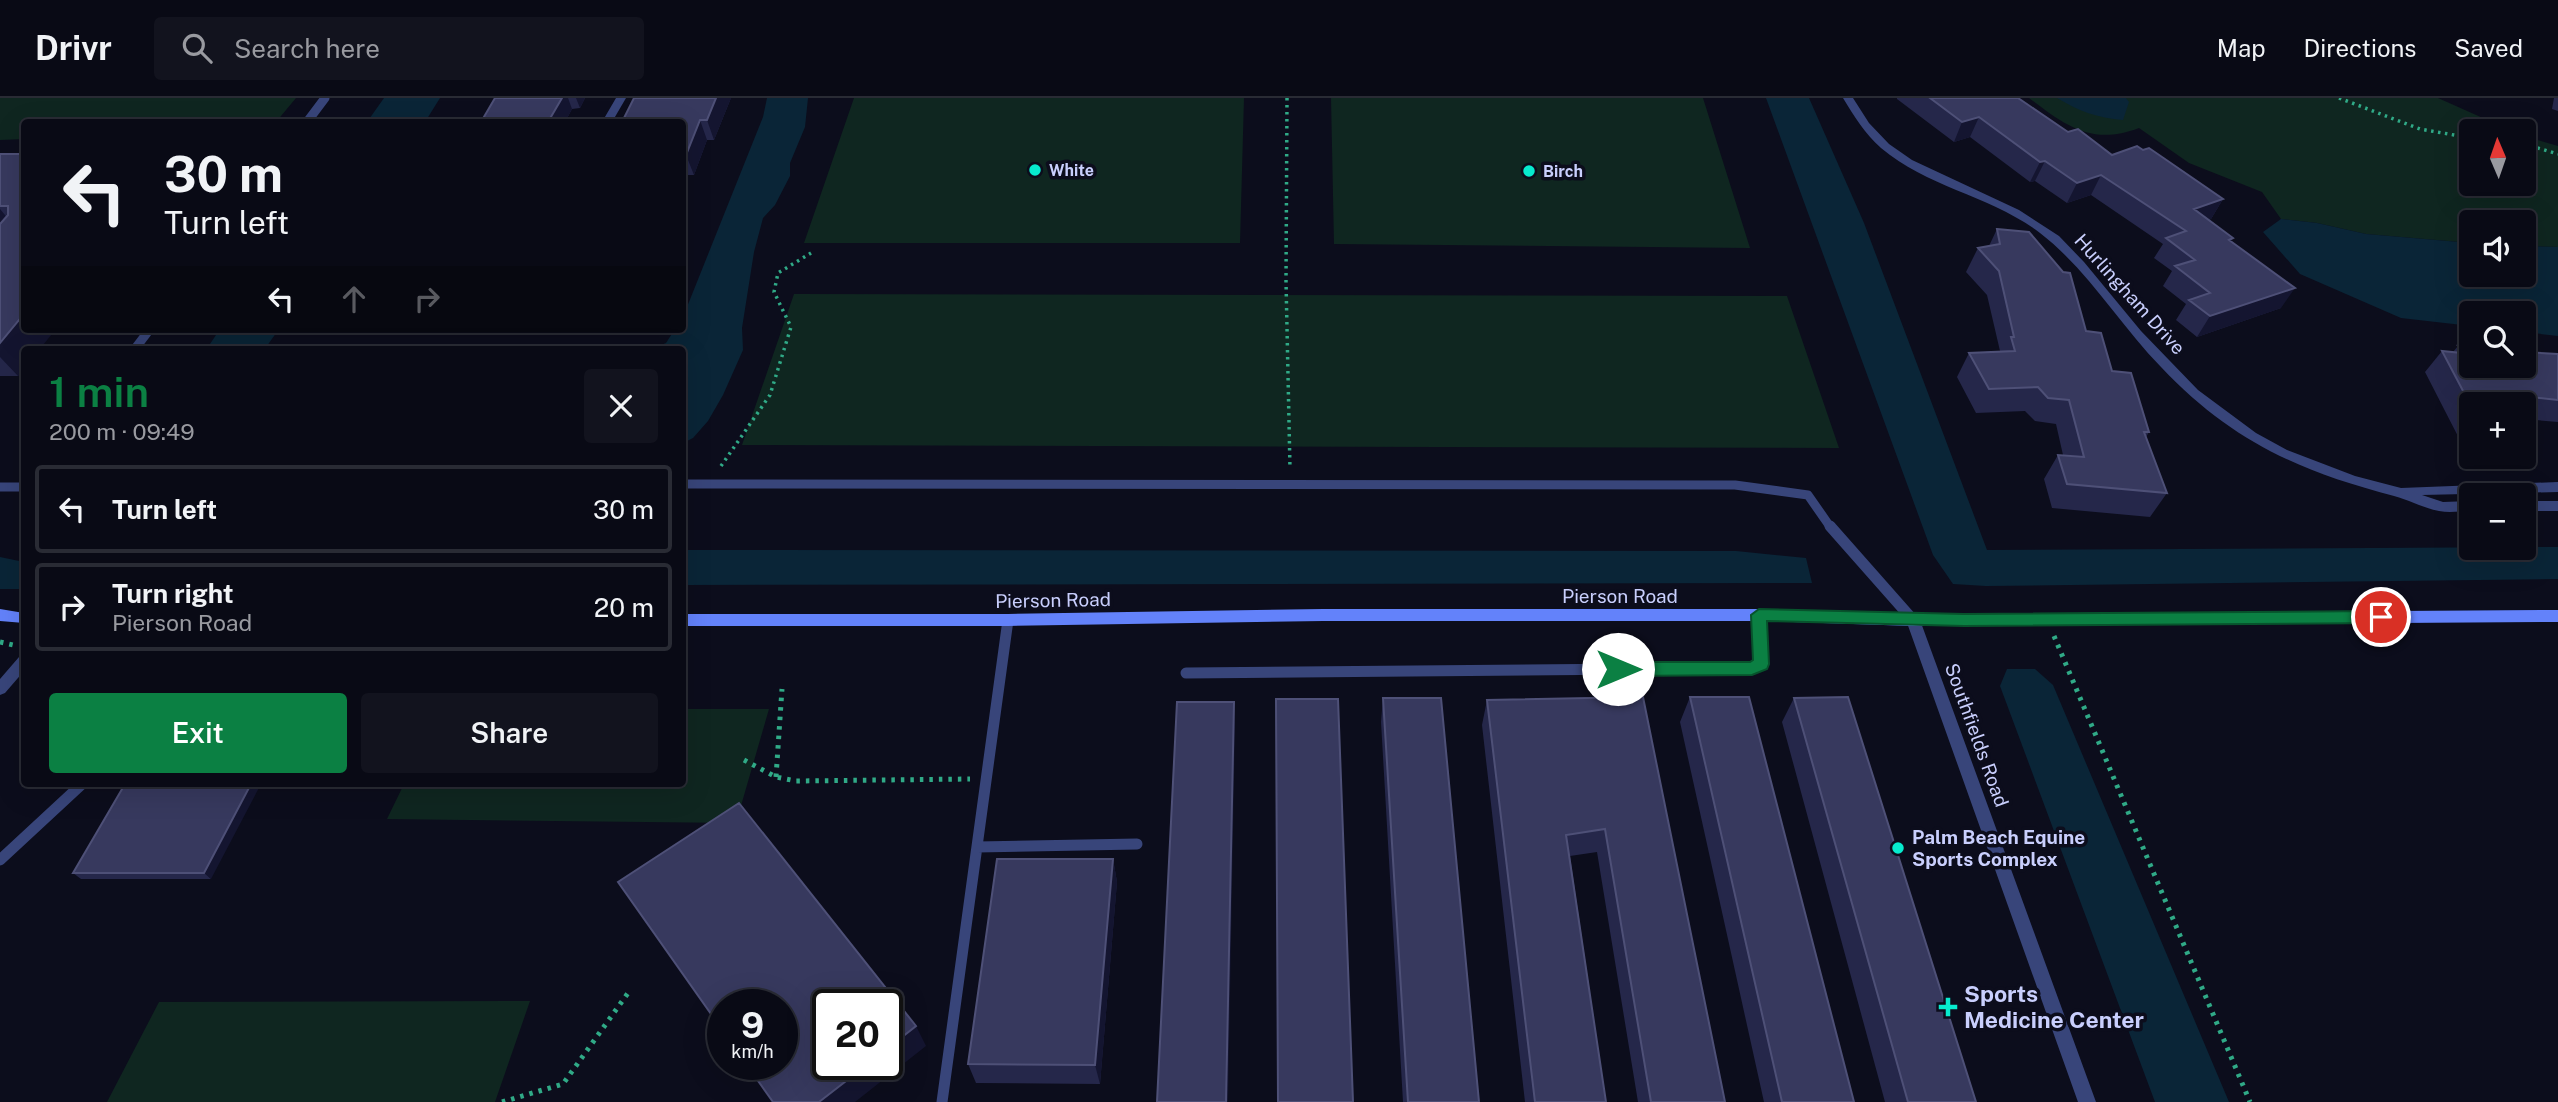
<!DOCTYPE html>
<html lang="en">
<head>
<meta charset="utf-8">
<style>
	:root { --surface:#090a15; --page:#12131e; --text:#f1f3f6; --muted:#999aa0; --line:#292b34; --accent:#0b8043 }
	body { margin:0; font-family:"Public Sans",sans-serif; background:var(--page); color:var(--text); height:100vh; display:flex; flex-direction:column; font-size:26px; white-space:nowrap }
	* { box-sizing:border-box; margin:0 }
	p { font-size:23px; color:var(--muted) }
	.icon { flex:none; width:38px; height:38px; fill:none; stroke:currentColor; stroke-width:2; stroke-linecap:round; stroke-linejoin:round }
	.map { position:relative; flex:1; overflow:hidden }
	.side { position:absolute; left:21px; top:248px; width:665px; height:441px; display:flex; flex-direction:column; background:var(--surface); border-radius:7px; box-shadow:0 7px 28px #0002,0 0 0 2px var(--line) }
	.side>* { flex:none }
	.top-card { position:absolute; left:21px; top:21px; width:665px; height:214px; border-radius:7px; box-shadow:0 7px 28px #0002,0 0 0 2px var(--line); background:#090a15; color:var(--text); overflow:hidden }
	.needle { width:46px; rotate:358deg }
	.tools { position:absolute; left:2459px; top:21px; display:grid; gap:14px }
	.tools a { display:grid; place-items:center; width:77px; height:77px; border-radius:7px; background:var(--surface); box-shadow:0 7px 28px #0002,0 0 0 2px var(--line); font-size:35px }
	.speed { position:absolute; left:707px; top:891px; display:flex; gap:14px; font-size:35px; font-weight:700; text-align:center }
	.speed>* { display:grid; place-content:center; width:91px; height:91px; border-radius:50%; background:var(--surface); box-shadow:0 7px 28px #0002,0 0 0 2px var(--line); line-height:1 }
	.speed small { font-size:18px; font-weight:400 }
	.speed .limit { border:4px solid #111; border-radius:10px; background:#fff; color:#111 }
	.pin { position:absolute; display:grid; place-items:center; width:60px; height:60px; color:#fff; margin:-30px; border:4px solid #fff; border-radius:50%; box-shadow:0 2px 7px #0007 }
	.me { position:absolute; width:77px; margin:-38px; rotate:90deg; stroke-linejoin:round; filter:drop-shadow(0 0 5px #0008) }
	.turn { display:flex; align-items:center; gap:24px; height:147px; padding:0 28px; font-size:32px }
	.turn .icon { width:91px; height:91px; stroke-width:2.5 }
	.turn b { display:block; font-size:49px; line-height:60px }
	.lanes { display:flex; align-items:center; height:66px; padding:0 28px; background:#0003; justify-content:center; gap:35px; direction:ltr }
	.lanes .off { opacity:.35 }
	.round { display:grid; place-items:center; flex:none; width:74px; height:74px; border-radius:7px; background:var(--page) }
	.head { display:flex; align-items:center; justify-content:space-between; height:119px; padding:0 28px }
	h1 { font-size:42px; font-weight:600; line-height:52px; color:var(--accent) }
	.action { display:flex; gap:14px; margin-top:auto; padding:14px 28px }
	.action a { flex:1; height:80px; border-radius:7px; background:var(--accent); color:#fff; font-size:28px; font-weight:600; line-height:80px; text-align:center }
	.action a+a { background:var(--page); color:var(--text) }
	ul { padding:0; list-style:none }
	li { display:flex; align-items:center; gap:21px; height:88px; margin:0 14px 10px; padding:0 14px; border:4px solid var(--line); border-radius:7px }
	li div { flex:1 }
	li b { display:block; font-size:26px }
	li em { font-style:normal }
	header { display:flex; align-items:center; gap:42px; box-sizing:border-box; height:98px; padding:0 35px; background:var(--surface); border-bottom:2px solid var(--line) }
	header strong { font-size:33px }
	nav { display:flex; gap:38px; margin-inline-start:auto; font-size:24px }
	.search { width:490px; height:63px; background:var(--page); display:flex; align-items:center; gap:18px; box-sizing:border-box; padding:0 24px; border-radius:7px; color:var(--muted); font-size:26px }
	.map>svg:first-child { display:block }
	.green { fill:#0f2620 }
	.water { fill:#0a2537 }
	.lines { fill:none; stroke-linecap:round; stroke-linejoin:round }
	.path-far1 { stroke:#30aa87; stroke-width:3.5; stroke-dasharray:2.5 4.5; stroke-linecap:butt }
	.path { stroke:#30aa87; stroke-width:5; stroke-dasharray:3.5 6; stroke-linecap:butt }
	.lane-far1 { stroke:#38457a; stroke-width:9 }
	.lane { stroke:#38457a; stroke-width:11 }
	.street { fill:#38457a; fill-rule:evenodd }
	.secondary { fill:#6382fa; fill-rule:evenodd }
	.wall { fill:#25274a }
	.shaded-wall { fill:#141530 }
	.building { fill:#37395e; stroke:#4e5077; stroke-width:2 }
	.route { fill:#0b8043; stroke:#07532c; stroke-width:2 }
	.poi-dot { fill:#07ebce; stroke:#0c0d1c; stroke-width:2.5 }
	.labels { text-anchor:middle; stroke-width:7; stroke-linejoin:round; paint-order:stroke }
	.far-poi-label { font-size:16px; font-weight:bold; fill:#c9cffd; stroke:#0c0d1c; text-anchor:start }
	.street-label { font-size:19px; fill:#c9cffd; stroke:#0c0d1c }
	.poi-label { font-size:19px; font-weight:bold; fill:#c9cffd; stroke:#0c0d1c; text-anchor:start }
	.near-poi-label { font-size:23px; font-weight:bold; fill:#c9cffd; stroke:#0c0d1c; text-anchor:start }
</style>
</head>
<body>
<header>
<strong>Drivr</strong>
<div class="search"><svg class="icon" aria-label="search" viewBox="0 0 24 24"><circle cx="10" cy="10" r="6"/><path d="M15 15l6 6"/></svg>Search here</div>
<nav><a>Map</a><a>Directions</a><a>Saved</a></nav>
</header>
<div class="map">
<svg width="2558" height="1004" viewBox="0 0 2558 1004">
	<rect width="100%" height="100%" fill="#0c0d1c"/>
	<path class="green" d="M0,0H296L276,24H24V41L0,42Z
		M854,0H1244L1240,145H804Z
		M1331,0H1703L1750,150L1334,146Z
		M2029,0H2438L2512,33H2471V86H2524V38L2558,48V149L2524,148V124H2471V145L2366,136L2317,125L2281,121L2262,94L2189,65L2139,30C2092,48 2066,28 2029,0Z
		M794,196L1787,198L1839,350L742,347Z
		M683,611H769L736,725L387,721L404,686H682Z
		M530,903L495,1004H107L159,904Z"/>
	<path class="water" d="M384,0H440L425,24H367Z
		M767,0H808L805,29L790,65V78L775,107L763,120L754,154L742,230L743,252L723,297L708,323L693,340L683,345L682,252H649L666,245L675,231H682L683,219L763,19Z
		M1766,0H1809L1864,125L1987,452L2558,449V481L1986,488L1953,486L1933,457Z
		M2057,0H2126L2129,4L2123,22C2097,20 2079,13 2057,0Z
		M2281,121L2317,125L2366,136L2471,145V177H2524V148L2558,149V238L2524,234V215H2471V228L2401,220L2300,176L2263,134Z
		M220,231H279L264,252H206Z
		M683,452L1736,453L1806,460L1812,485L683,487Z
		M0,459L24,464V491H0Z
		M2007,571H2035L2053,587L2229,1004H2155L2000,588Z"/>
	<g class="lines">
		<path class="path-far1" d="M1287,0L1286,183L1290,371
			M2339,0L2420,31L2471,40
			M2524,46L2558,56
			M721,368L770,297L791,229L774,194L778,175L811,155"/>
		<path class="path" d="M2054,538L2250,1004
			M0,544L13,547
			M744,662L776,679L796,683L970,681
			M776,679L782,591
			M502,1004L563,986L628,895"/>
		<path class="lane-far1" d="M307,24L325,0
			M134,252L150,231
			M682,386L1735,387L1808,397L1831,430
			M0,389H24"/>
		<path class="lane" d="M1830,428L1913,522
			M1186,575L1752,570L1761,566L1759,517
			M977,749L1137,746
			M0,762L82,686
			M942,1004L1008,522"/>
		<path class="street" d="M616,0H626L612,24H602Z
			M1843,0H1853L1869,25L1889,46L1912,62L2019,112L2059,138L2084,164L2141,233L2198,292L2256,335L2287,352L2355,378L2401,390L2558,384V394L2422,397L2443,404L2471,403V413C2460,413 2450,415 2439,413C2423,410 2409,402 2394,398C2298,373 2230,342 2161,269C2119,226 2088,172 2040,135C1992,98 1928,90 1881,50C1865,36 1854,18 1843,0Z
			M2524,403H2558V413H2524Z
			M1913,516L1918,518L1920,522L2096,1004H2078L1906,522L1908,518Z
			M24,557V573L5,595L0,597V581L19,559Z"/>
		<path class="secondary" d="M0,511L24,515V525L0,523Z
			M1323,511H1759L1913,516L2558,512V524L1913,528L1759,523H1323L1008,528H682V516H1008Z"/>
	</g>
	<path class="wall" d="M496,0H585L580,10L572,11L565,24H481Z
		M731,0L714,42H707L694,77H688L682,89V24Z
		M1897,0H2018L2068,34L2112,57L2223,101L2211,121L2208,122L2233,140L2231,143L2281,210L2197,239L2176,222L2186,206L2163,188L2172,173L2154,160L2163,146L2091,97L2067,105L2035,83L2030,84L1970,39L1954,44L1897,1Z
		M2554,0H2558V13L2552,11Z
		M0,56H24V270L18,278H0Z
		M1997,131L2086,233L2149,334L2146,339L2167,395L2150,419L2052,410L2044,381L2058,357H2063L2056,326L2035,323L2025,313L1976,315L1957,279L1969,255L2000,253L1987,197L1966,174L1978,150L1989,148Z
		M435,231H558L557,234L438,236Z
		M2458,248L2558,256V324L2524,321V306H2471V351L2464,350L2425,274L2442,253L2453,254Z
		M1643,599L1725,1004H1638L1597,754L1570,758L1606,1004H1525L1482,627L1487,602Z
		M1690,599L1854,1004H1764L1680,624Z
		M1383,600L1479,1004H1403L1381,624Z
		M1794,600L1976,1004H1885L1782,624Z
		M125,686L211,781H81L73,775Z
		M1113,761L1117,784L1100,986L976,985L968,966Z"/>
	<path class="shaded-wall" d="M562,0H568L572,11L565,24H548Z
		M576,0H585L580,10Z
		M716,0H731L714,42L707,22Z
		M1979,19L1970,39L1954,44L1962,24Z
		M700,22L707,42L694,77L686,57Z
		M682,63L688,77L682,89Z
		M2045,63L2035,83L2030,84L2040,64Z
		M2101,77L2091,97L2067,105L2077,85Z
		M2223,101L2211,121L2182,132L2194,111Z
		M0,111L19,134L0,156Z
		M2295,190L2281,210L2197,239L2210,218Z
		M24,216V231H56L39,252H24V270L18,278L0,259V245Z
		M1234,604L1235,629L1228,1004H1226Z
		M251,686H261L211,781L204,775Z
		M1113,761L1117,784L1100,986L1095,967Z
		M916,928L926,948L855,1004H819L868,966H887V951Z"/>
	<path class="building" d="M495,0H562L548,24H481Z
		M634,0H716L707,22H700L686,57H682V24H622Z
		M1930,0H2018L2068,34L2078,31L2112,57L2137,48L2143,52L2149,50L2223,101L2194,111L2233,140L2229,142L2295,190L2210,218L2189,202L2210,195L2175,168L2195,162L2166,140L2186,133L2101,77L2077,85L2045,63L2040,64L1979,19L1962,24Z
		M0,56H24V216L0,245V126L8,117V108H0Z
		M1997,131L2029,134L2063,174L2070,175L2086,233L2101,235L2112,273L2131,275L2149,334H2144L2167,395L2067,386L2058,357L2084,359L2069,302L2048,300L2038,289L1989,291L1969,255L2015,253L2011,239H2014L1999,173L1978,150L2000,146Z
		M2458,248L2471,249V268H2524V254L2558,256V302L2511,297L2516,306H2471V308L2442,253L2462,255Z
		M1643,599L1725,1004H1651L1605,731L1566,737L1606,1004H1535L1487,602Z
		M1690,599H1749L1854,1004H1782Z
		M1848,599L1976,1004H1908L1794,600Z
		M1383,600H1441L1479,1004H1408Z
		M1276,601H1338L1353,1004H1278Z
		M1177,604H1234L1226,1004H1157Z
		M125,686H251L204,775H73Z
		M739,705L916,928L887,951V906H828V966H868L819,1004H773L746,966H782V906H723V933L618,784Z
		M997,761H1113L1095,967L968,966Z"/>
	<path class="route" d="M1759,511L1964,516L2381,513L2389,519L2381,525L1964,528L1767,523L1769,566L1767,571L1752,577L1618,578L1612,576L1610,571L1612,566L1618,564H1750L1753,562L1751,517Z"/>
	<g class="poi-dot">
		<circle cx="1035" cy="72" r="7"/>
		<circle cx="1529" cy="73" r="7"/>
		<circle cx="1898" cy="750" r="7"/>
		<path d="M1944.5 898.5h7v7h7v7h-7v7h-7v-7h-7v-7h7z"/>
	</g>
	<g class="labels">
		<g class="far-poi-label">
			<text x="1049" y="78">White</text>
			<text x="1543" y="79">Birch</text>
		</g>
		<g class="street-label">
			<text transform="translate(2130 196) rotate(48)" y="7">Hurlingham Drive</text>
			<text x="1620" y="505">Pierson Road</text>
			<text transform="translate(1053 502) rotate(-1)" y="7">Pierson Road</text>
			<text transform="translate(1977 637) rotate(70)" y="7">Southfields Road</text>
		</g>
		<g class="poi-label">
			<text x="1912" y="746">Palm Beach Equine<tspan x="1912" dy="22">Sports Complex</tspan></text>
		</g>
		<g class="near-poi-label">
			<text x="1964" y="904">Sports<tspan x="1964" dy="26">Medicine Center</tspan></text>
		</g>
	</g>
</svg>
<div class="tools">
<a><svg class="needle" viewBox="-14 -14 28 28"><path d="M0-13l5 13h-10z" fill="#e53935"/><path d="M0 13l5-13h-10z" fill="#999aa0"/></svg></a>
<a><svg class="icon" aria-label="sound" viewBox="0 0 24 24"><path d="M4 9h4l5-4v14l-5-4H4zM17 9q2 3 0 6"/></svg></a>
<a><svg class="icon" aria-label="search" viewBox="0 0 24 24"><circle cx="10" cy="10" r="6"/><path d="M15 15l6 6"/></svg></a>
<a>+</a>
<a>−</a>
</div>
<div class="speed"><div>9<small>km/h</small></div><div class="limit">20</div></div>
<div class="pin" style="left:2381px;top:519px;background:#d93025"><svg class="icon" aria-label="arrive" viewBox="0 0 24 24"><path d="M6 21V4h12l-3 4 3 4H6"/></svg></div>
<svg class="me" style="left:1618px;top:571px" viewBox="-20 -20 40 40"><circle r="19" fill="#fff"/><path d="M0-13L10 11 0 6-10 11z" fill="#0b8043"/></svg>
<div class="top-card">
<div class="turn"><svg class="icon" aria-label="left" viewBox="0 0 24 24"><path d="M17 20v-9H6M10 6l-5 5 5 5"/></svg><div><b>30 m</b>Turn left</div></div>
<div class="lanes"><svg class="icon" aria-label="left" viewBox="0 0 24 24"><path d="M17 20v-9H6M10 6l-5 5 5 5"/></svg><svg class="icon off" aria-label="ahead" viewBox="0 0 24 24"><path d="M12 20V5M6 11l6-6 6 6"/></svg><svg class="icon off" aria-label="right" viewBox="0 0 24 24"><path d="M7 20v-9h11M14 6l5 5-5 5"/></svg></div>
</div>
<section class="side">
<div class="head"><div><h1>1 min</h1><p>200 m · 09:49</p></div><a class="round"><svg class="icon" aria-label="close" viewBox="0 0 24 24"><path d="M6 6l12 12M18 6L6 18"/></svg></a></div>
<ul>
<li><svg class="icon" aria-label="left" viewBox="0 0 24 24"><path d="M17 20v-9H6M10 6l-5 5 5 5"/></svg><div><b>Turn left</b></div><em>30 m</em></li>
<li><svg class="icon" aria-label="right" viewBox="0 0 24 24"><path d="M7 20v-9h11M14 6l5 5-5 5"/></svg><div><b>Turn right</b><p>Pierson Road</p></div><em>20 m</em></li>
</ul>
<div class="action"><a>Exit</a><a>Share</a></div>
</section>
</div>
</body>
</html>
